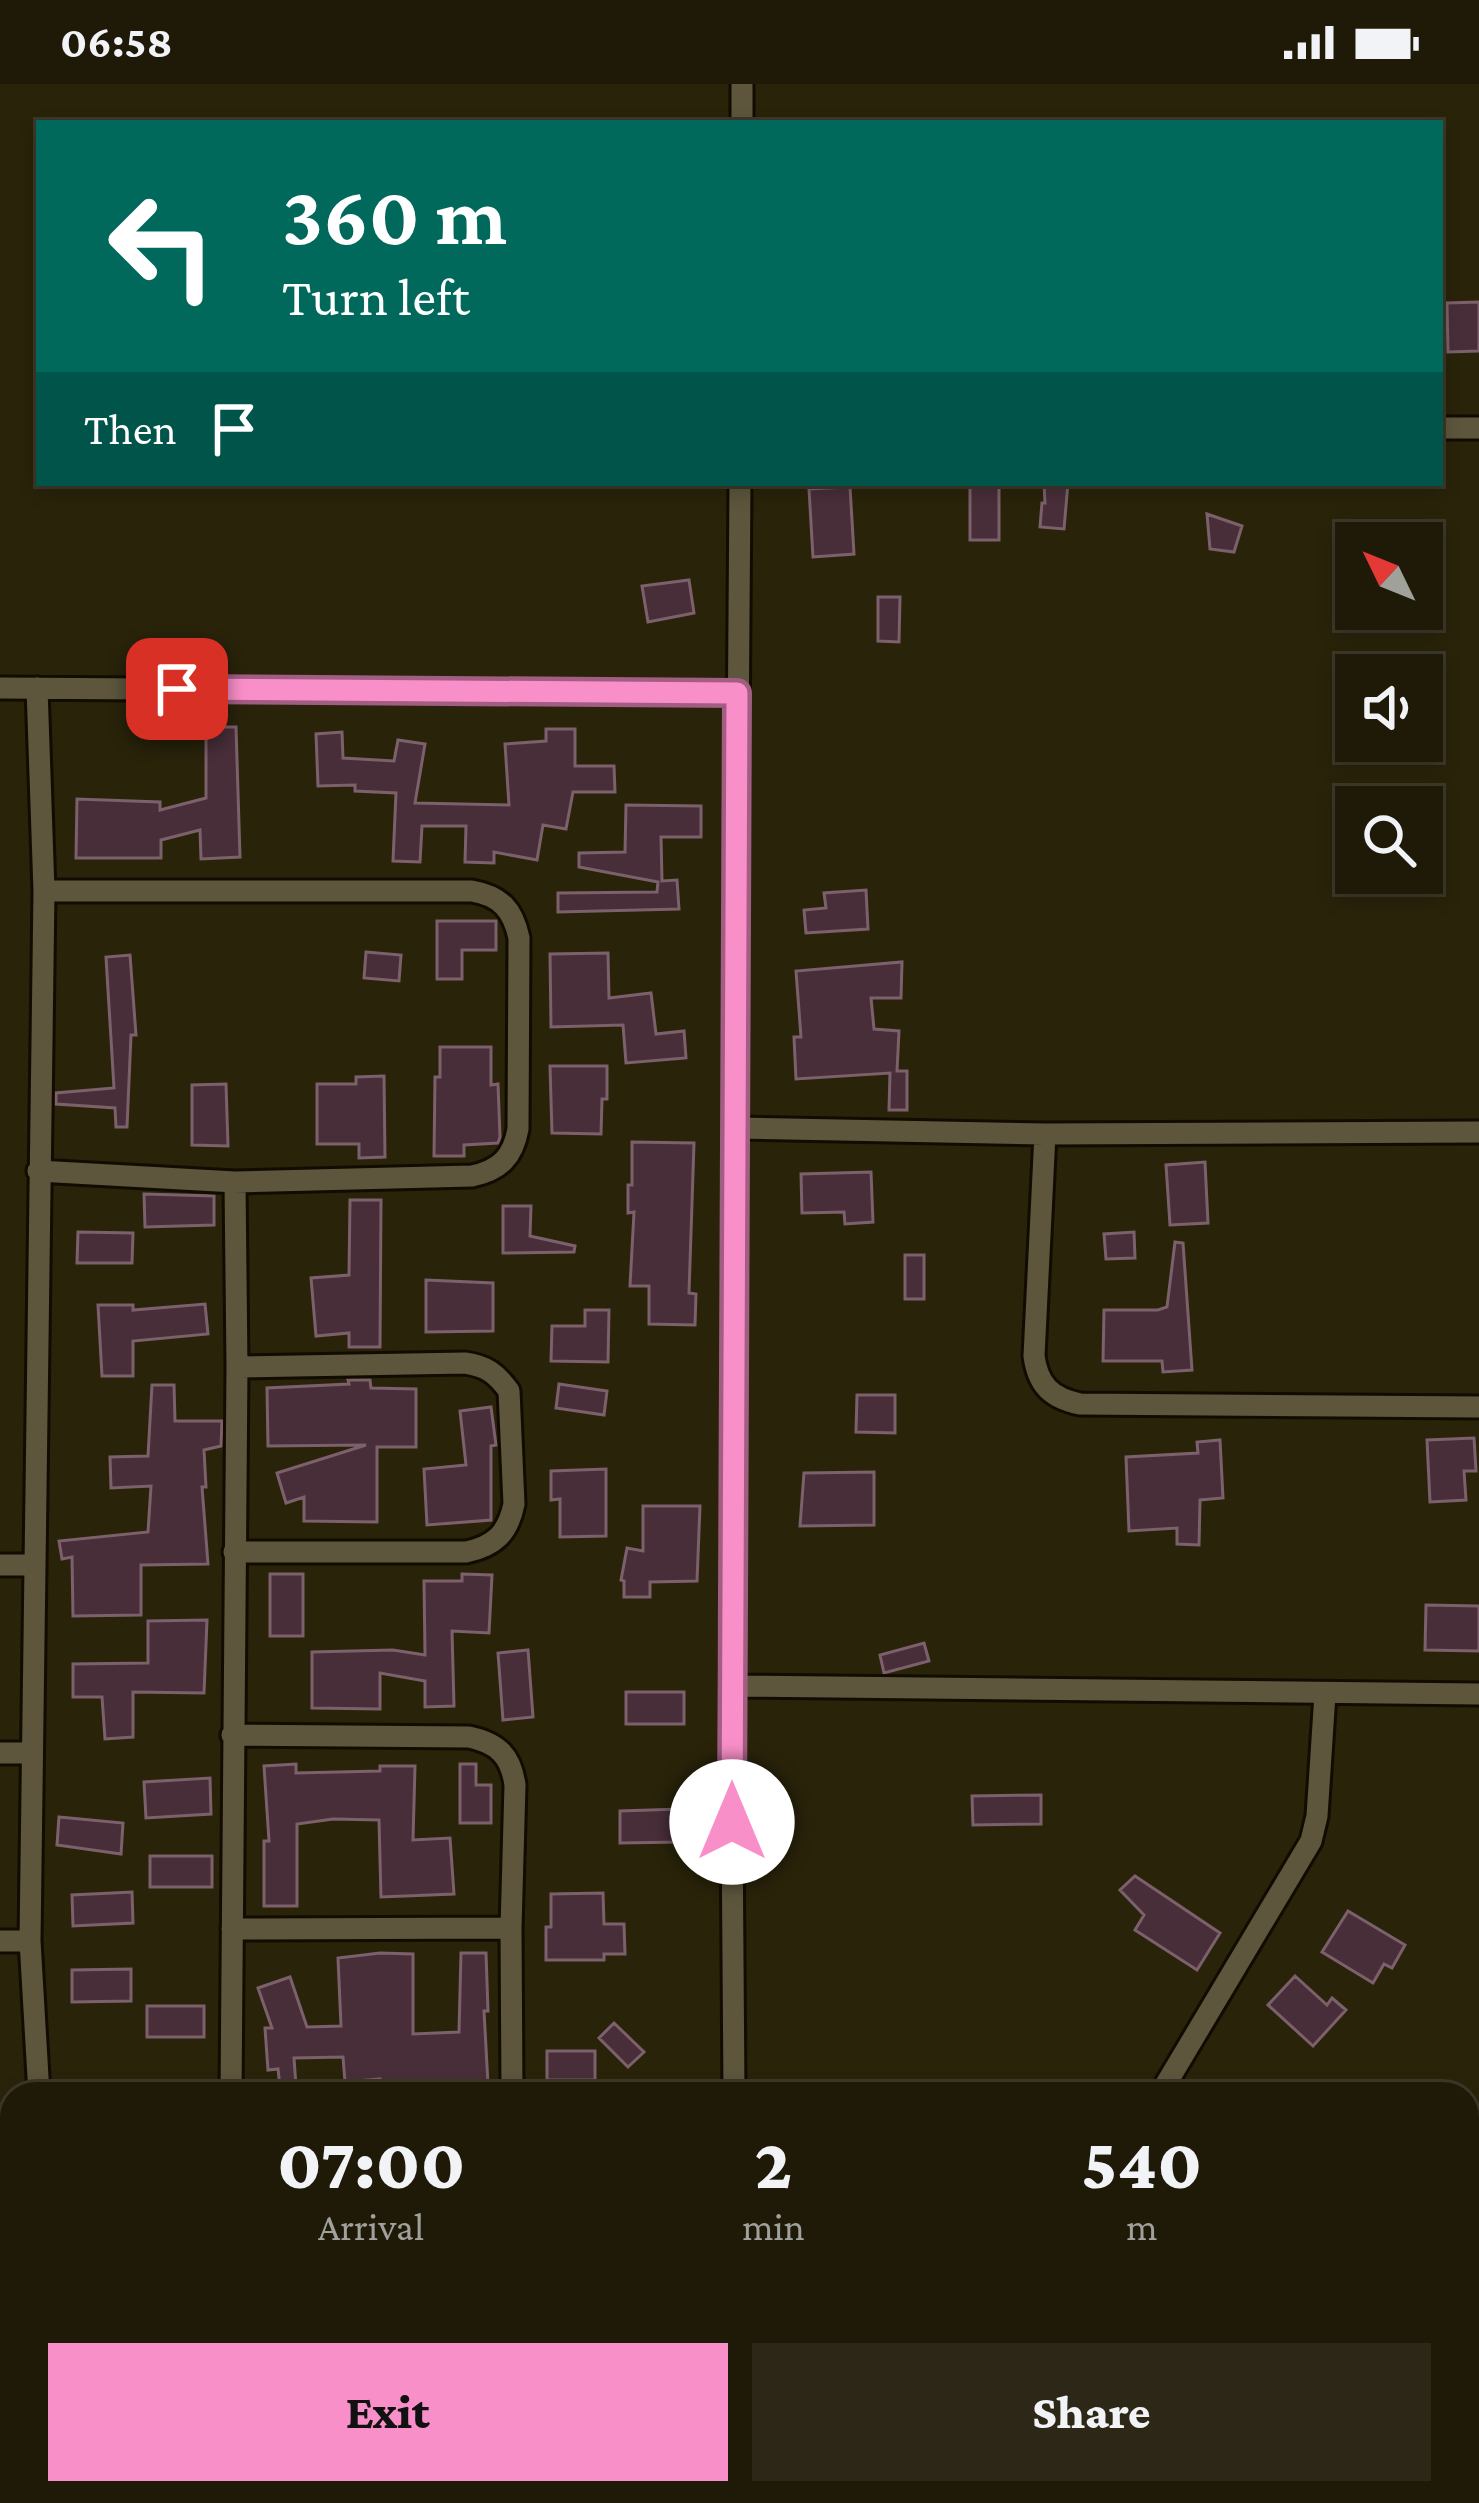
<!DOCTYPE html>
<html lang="en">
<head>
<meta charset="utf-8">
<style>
	:root { --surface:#1f1a08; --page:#2c2716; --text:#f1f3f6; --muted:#a1a19c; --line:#3c3829; --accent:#f98fc9 }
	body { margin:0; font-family:"Crimson Pro",serif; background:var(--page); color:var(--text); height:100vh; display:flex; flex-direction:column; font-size:45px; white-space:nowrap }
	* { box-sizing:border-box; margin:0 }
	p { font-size:39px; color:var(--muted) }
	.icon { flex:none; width:66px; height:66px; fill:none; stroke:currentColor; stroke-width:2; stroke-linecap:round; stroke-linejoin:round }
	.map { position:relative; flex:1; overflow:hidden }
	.details { position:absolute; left:0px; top:1998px; width:1479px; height:423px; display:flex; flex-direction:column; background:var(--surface); border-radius:36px 36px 0 0; box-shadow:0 6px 18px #0003,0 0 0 3px var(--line) }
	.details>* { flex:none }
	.guide { position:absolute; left:36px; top:36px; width:1407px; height:366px; border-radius:0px; box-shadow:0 6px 18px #0003,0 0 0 3px var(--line); background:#00695c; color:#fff; overflow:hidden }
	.needle { width:78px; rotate:313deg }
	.controls { position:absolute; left:1335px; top:438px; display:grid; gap:24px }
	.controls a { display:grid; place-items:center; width:108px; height:108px; border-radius:0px; background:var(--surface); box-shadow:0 6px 18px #0003,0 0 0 3px var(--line); font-size:60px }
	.pin { position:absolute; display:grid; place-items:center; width:102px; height:102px; color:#fff; margin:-51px; border-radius:24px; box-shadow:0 6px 18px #0006 }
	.me { position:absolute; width:132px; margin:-66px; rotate:0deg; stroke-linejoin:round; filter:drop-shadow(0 0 9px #0008) }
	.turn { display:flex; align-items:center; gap:42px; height:252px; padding:0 48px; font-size:54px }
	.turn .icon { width:156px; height:156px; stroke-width:2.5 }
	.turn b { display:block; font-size:84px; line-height:102px }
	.then { display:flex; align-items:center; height:114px; padding:0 48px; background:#0003; gap:24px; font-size:45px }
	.eta { display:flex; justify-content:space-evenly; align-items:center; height:204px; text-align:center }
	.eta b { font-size:72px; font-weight:800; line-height:84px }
	.cta { display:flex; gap:24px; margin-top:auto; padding:24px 48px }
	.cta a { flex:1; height:138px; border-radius:0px; background:var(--accent); color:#111; font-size:48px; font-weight:800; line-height:138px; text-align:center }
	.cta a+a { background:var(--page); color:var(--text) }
	.status { display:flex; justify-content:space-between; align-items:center; height:84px; padding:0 60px; background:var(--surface); direction:ltr }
	.status svg { height:33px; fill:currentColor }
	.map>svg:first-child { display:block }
	.building { fill:#482e39; stroke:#7c606b; stroke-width:3 }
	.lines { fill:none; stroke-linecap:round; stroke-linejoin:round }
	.minor-casing { stroke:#120c00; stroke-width:27 }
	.minor { stroke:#5d553c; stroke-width:21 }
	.route-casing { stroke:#a25d83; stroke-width:30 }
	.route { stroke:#f98fc9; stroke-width:21 }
</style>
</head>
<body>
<div class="status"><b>06:58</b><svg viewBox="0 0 49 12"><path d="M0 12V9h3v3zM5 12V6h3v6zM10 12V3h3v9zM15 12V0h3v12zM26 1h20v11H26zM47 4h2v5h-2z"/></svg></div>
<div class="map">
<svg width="1479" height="2419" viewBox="0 0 1479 2419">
	<rect width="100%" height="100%" fill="#29230a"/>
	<path class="building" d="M1479,218V267L1448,268L1447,219Z
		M1044,399H1068L1064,445L1040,443L1042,419H1045Z
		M999,402V456H970V403Z
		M850,403L854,470L813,473L809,405Z
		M1207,430L1242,442L1234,468L1210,465Z
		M689,496L694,529L648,538L642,502Z
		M878,513H900L899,558L878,557Z
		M206,643H236L240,773L201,775L200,746L161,756V774H76L77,715L160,718V726L206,714Z
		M546,645H575V682H614L615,708H573L566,745L543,741L537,776L494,768V779L465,778L466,742H422L420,778L393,777L396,709L355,707V701L318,702L316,650L342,648L343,674L394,677L398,656L425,660L415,719L509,721L505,660L546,657Z
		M626,721L701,722V753H661L662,797L677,796L679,825L558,828V809L657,808L658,798L579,783V769L625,768Z
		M866,806L868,845L806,849L804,826L826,824L824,809Z
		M437,837H496V866H462V895H437Z
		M366,868L401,871L399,897L364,894Z
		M608,869L609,914L651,909L656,950L684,947L686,974L626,979L623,941L551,943L550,870Z
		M130,871L136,951H131L127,1043H116L115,1024L56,1020V1009L114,1004L106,873Z
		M902,878L901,914H871L874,945L899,947L897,987H907V1026H889L890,989L796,995L794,953H801L796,887Z
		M440,963H491V1001L498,1000L500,1053L498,1059L464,1061V1072H434L435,993H440Z
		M550,982H607V1015H602L601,1050L552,1049Z
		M384,992L385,1073L359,1074V1060H317V1000H356V993Z
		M226,1000L228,1062L192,1061V1001Z
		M632,1058L694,1059L689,1209L696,1210L695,1241L649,1240V1202H630L634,1128L628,1129V1101H632Z
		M1205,1078L1208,1139L1170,1141L1166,1081Z
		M871,1088L873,1138L845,1140L844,1128L802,1129L801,1090Z
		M144,1110L214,1112V1141L145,1143Z
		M350,1116H381L380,1263H349V1249L316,1252L311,1194L349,1191Z
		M503,1122H531L530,1152L575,1162L574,1168L503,1169Z
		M78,1148L133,1149L132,1179H77Z
		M1134,1148L1135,1174L1106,1175L1104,1150Z
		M1175,1158L1183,1159L1192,1286L1163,1288L1162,1277H1103L1104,1226H1158L1167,1223Z
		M905,1171H924V1215H905Z
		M426,1196L493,1199V1247L426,1248Z
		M205,1220L208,1250L133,1257V1292H102L98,1221H133V1226Z
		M585,1226H609L608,1278L551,1277L552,1242H585Z
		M348,1296H370L371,1304L416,1305V1363H377V1438L304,1437V1413L286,1419L277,1389L366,1361L268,1362L267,1304L349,1300Z
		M559,1300L607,1307L604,1331L556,1324Z
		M152,1301H174L175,1337H222L221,1362L204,1366L206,1403H202L208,1480L141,1481V1531L73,1532L72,1473L62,1475L59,1457L148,1448L151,1402L111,1404L110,1373L148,1372Z
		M857,1311H895V1349L856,1348Z
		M491,1323L496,1361L491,1362V1436L427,1441L424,1385L466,1381L460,1327Z
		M1474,1354L1476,1387H1464L1466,1416L1430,1418L1427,1356Z
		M1220,1356L1223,1414L1200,1416L1199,1461L1177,1460V1444L1129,1447L1126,1373L1198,1369L1197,1358Z
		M606,1385V1452L560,1453V1415L551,1416V1387Z
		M874,1388V1441L800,1442L804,1389Z
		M643,1422H700L697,1497L650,1498V1513H624V1497L621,1496L627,1464L643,1467Z
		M270,1490H303V1552H270Z
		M462,1490L492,1491L489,1549L452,1547L454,1622L425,1623V1597L380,1589V1625L312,1624V1568L393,1566L425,1571L424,1497H462Z
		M1426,1521L1479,1522V1567L1425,1566Z
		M207,1536L204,1609L133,1608V1653L105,1655L102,1613H73V1580L148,1579V1537Z
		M924,1559L929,1577L884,1589L880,1571Z
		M528,1566L533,1633L503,1636L498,1569Z
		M626,1608H684V1640H626Z
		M296,1680V1689L380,1687V1682H415L413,1756L450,1754L454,1810L381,1813L379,1736L333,1735L297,1740V1822H264V1757H269L264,1682Z
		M460,1680H476V1701H491V1739H460Z
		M210,1694L211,1730L146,1734L144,1698Z
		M1041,1711V1740L973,1741L972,1712Z
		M680,1725L681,1758L620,1759V1727Z
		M59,1733L123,1739L121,1770L57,1761Z
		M150,1772H212V1803H150Z
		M1135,1792L1220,1849L1197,1886L1135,1846L1144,1831L1120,1806Z
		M132,1808L133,1839L73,1842L72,1811Z
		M603,1809L604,1840H624L625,1870H604V1876H546V1843H551V1810Z
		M1348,1827L1405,1861L1392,1884L1384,1880L1373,1899L1322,1868Z
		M380,1869L413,1870V1950L459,1948L461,1869H486L488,1927H484L488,2000H483L484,2010H419L432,2002H380V1995L345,1998L343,1973L294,1974L296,2002L280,2003L278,1985L268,1986L265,1944H272L258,1904L290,1893L307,1943L341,1942L338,1874Z
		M131,1885V1917L72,1918V1886Z
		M1295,1892L1327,1921L1332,1914L1346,1926L1313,1962L1268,1921Z
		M147,1922H204V1953H147Z
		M614,1939L644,1968L628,1983L599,1954Z
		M547,1967H595V1996H547Z"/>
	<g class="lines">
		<defs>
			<path id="minor" d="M742,39V0
				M1440,344H1479
				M0,604L737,609
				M37,604L44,807L30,1857L39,2010
				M735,1044L1045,1050L1479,1048
				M1045,1050L1034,1272C1038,1301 1051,1314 1080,1320L1479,1323
				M38,1087L235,1098L472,1092C500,1086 513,1073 518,1045L519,854C513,826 501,812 472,807H44
				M234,1468H466C495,1462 508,1449 514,1420L509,1307C496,1289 486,1282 465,1279L237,1283
				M0,1481H34
				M731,1602L1479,1610
				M232,1651L469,1653C498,1659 511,1672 515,1701L511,1844L512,2010
				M0,1669H32
				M232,1845L511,1844
				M0,1857H30
				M231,2010L237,1283L235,1098
				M734,2010L731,1602L740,399
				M1160,2010L1311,1757L1317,1732L1325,1610
				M29,2419V2409
				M733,2419V2409
				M1325,2419V2409"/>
		</defs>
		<use href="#minor" class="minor-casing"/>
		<use href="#minor" class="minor"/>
	</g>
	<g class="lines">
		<defs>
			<path id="route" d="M177,605L737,609L732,1738"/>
		</defs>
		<use href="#route" class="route-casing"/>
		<use href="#route" class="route"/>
	</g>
</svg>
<div class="controls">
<a><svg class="needle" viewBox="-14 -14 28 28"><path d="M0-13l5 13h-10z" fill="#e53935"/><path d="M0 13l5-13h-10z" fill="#a1a19c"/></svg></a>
<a><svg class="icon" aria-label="sound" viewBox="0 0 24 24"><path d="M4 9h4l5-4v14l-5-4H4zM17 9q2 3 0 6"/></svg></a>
<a><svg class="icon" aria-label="search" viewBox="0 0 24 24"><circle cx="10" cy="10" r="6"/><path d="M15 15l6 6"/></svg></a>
</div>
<div class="pin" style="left:177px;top:605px;background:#d93025"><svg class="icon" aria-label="arrive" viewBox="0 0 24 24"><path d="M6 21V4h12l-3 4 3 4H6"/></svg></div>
<svg class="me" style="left:732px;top:1738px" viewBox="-20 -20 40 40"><circle r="19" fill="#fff"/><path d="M0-13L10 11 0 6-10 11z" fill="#f98fc9"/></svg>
<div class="guide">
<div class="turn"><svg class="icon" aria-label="left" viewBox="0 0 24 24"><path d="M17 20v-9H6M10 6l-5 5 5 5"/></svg><div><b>360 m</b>Turn left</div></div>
<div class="then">Then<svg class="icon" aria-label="arrive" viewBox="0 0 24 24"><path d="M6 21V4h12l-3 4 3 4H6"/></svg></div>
</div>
<section class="details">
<div class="eta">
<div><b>07:00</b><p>Arrival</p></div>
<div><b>2</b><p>min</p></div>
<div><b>540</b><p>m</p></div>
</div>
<div class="cta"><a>Exit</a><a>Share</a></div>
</section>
</div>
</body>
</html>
